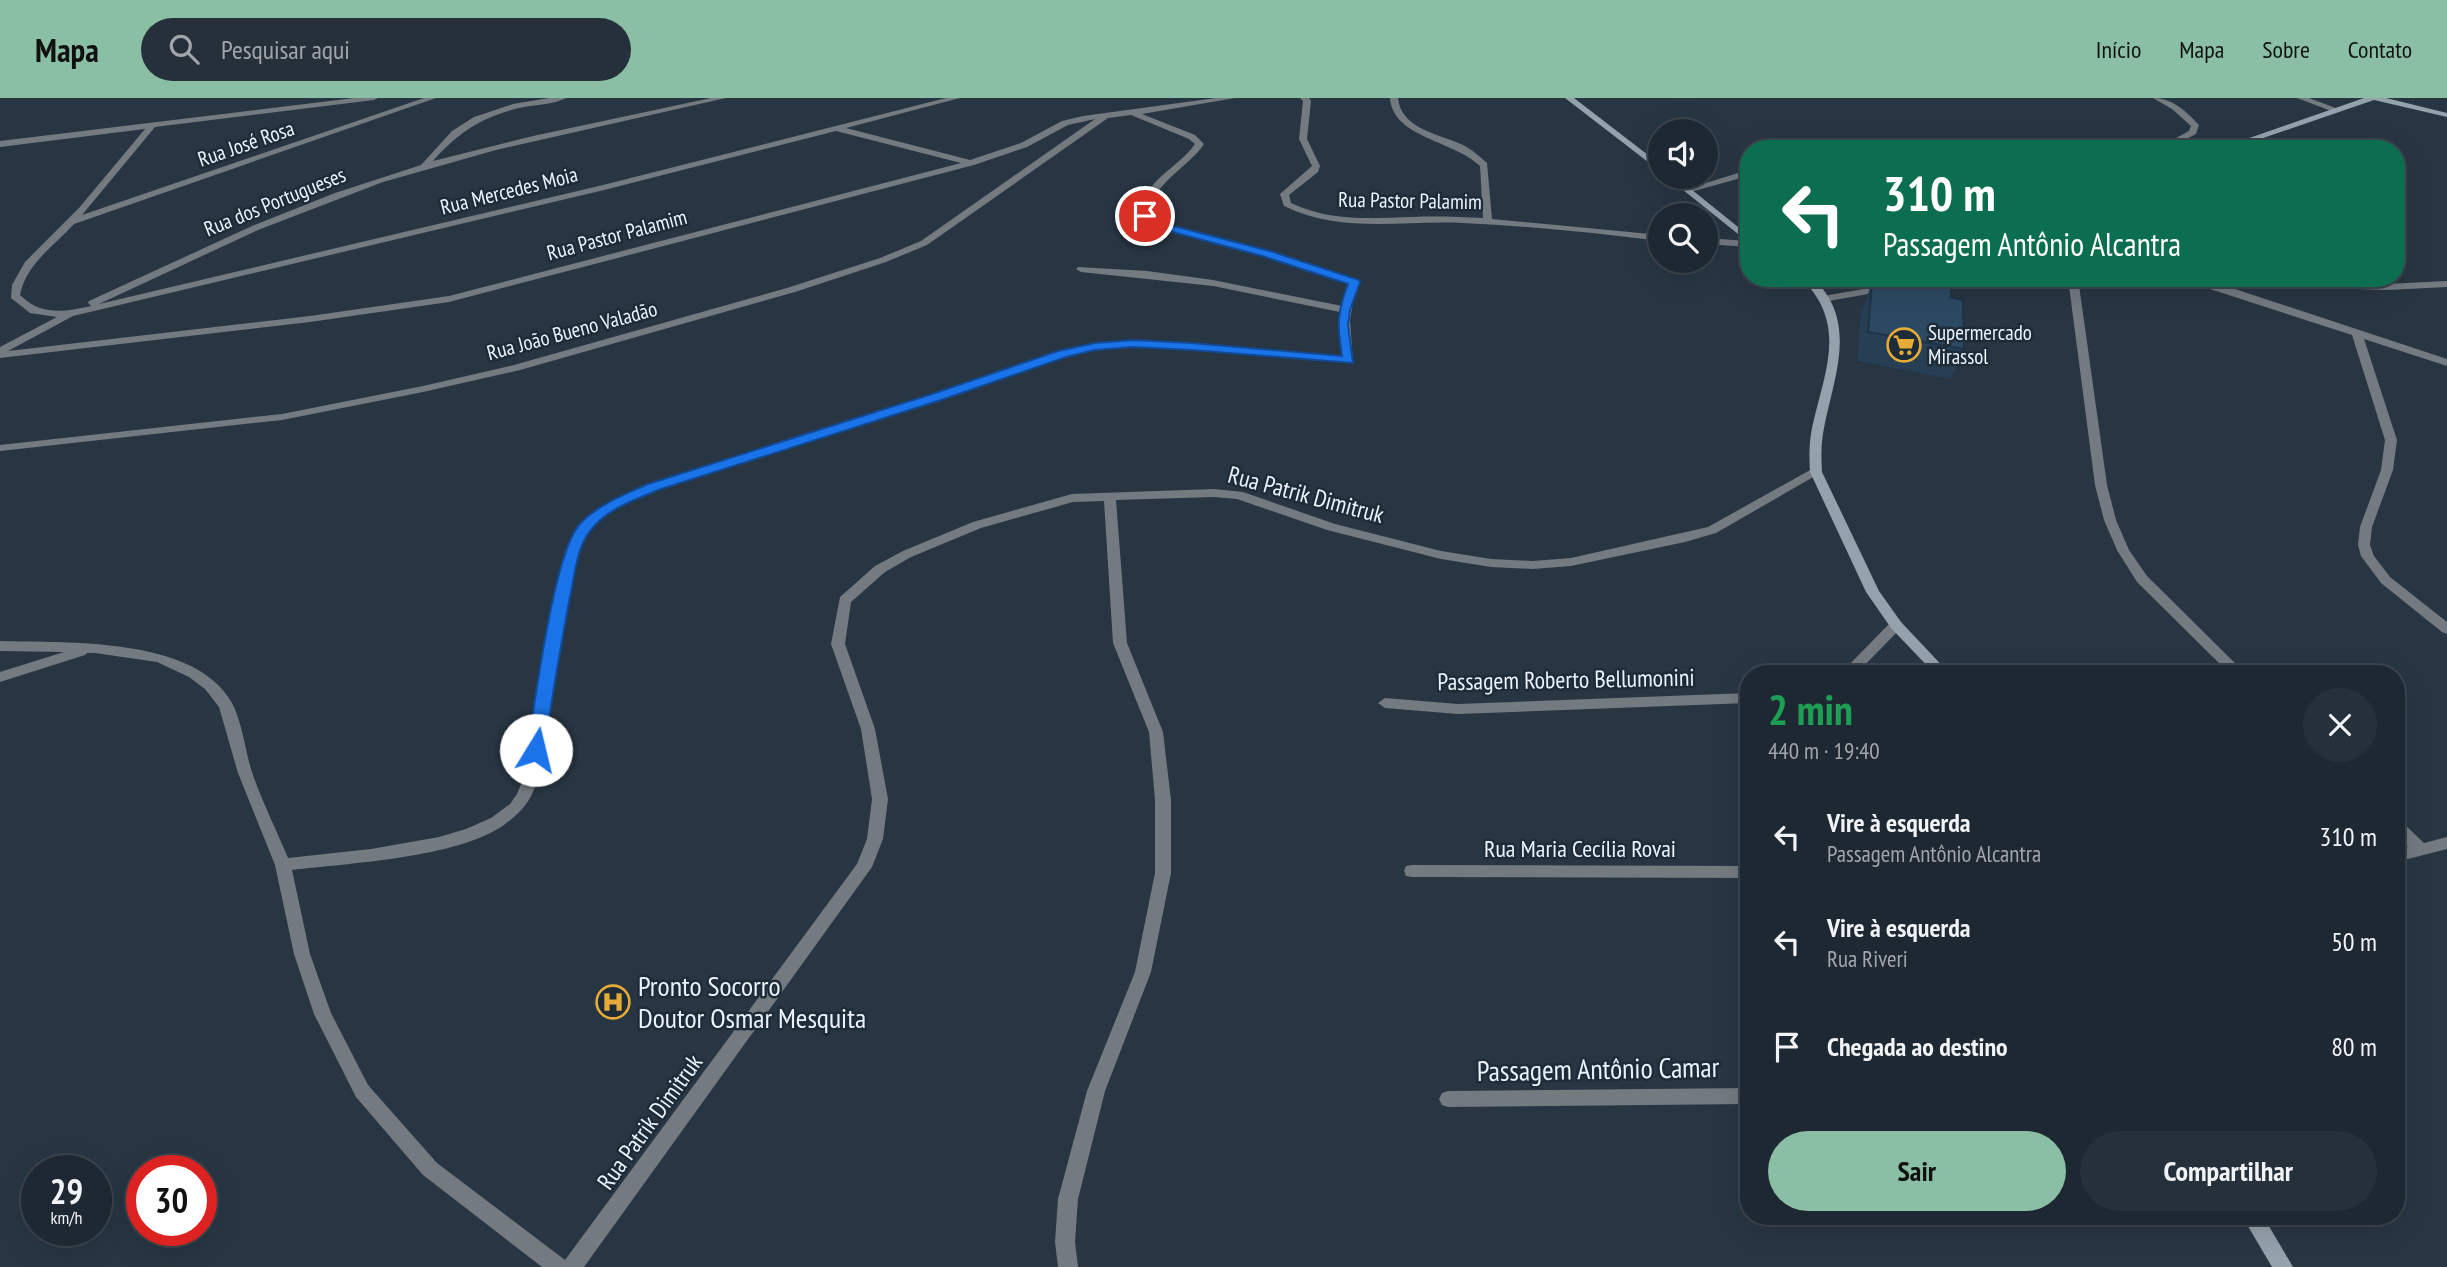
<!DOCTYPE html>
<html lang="pt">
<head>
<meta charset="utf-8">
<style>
	:root { --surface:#1e2832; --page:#26303a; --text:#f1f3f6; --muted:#a1a6ac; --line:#3c444d; --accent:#8abfa5 }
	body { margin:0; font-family:"PT Sans Narrow",sans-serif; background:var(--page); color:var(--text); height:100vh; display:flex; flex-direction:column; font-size:26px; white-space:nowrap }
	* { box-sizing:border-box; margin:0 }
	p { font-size:23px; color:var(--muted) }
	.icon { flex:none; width:38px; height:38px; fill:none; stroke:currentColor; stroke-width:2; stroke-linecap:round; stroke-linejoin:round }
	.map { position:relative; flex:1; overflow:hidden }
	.sheet { position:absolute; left:1740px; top:567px; width:665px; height:560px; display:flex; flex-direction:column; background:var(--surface); border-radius:28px; box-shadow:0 7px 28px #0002,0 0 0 2px var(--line) }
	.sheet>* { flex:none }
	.banner { position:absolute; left:1740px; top:42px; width:665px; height:147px; border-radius:28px; box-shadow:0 7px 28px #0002,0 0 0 2px var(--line); background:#0b6e4f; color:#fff; overflow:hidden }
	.buttons { position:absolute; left:1648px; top:21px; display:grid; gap:14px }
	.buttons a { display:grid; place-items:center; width:70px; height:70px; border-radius:50%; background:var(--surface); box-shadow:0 7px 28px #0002,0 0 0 2px var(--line); font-size:35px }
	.speed { position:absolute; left:21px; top:1057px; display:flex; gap:14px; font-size:35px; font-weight:700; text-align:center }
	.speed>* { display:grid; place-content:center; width:91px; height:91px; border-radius:50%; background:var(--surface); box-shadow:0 7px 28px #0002,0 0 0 2px var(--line); line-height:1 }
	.speed small { font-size:18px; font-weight:400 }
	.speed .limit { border:10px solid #d22; background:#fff; color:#111 }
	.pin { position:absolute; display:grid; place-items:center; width:60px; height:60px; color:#fff; margin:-30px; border:4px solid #fff; border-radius:50%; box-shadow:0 2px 7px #0007 }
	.me { position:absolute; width:77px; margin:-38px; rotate:9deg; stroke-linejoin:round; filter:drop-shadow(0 0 5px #0008) }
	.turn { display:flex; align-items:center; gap:24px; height:147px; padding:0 28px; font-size:32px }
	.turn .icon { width:91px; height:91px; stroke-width:2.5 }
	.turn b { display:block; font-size:49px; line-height:60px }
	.round { display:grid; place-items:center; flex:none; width:74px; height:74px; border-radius:37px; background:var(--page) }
	.head { display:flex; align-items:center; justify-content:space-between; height:119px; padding:0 28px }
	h1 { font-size:42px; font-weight:600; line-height:52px; color:#1e9e55 }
	.primary-button { display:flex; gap:14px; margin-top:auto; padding:14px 28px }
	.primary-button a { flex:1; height:80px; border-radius:42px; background:var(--accent); color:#111; font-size:28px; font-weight:600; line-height:80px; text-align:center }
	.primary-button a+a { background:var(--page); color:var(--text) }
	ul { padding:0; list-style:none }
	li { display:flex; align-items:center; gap:21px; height:105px; padding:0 28px }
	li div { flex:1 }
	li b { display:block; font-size:26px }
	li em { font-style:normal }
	header { display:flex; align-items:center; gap:42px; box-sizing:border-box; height:98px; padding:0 35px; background:var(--accent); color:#111 }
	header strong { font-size:33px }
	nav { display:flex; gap:38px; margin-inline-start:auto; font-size:24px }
	.search { width:490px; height:63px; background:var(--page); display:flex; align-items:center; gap:18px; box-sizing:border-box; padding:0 24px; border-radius:38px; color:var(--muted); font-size:26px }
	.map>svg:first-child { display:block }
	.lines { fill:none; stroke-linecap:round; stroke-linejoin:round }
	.street { fill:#737a80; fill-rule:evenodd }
	.secondary { fill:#95a1ab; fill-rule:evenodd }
	.wall { fill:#263f55 }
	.building { fill:#2c4963; stroke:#1f3345; stroke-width:2 }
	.route { fill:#1a73e8; stroke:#114b97; stroke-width:2 }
	.labels { text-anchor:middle; stroke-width:5; stroke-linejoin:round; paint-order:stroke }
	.far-street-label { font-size:21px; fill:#ebf3fc; stroke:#1e2c38 }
	.far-poi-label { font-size:21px; fill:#ebf3fc; stroke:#1e2c38; text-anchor:start }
	.street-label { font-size:24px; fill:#ebf3fc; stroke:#1e2c38 }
	.near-poi-label { font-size:28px; fill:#ebf3fc; stroke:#1e2c38; text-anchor:start }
	.near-street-label { font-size:28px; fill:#ebf3fc; stroke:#1e2c38 }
</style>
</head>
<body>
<header>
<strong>Mapa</strong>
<div class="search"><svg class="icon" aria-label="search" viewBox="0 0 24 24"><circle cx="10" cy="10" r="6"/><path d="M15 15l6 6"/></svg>Pesquisar aqui</div>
<nav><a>Início</a><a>Mapa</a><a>Sobre</a><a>Contato</a></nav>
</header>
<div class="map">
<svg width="2447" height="1169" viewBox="0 0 2447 1169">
	<rect width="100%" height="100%" fill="#283643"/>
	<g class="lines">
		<path class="street" d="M354,0H378L374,2L155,29L82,117L424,0H436L74,126C53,149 26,166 20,197C41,218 65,214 91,208L88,205L89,203L252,128L335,95L421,67L452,33L474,19L513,6L549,0H566C555,6 537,7 524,9C485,17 459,33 433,63L533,38L711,0H726L496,52L383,84L258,132L99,206L603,87L946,0H960L846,30L970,62L1021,45L1062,23L1083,18L1216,0H1235L1142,16L1195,37L1204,46C1188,70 1150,86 1150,118L1161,125L1269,153L1360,184L1353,204L1350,222L1353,264L1191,251L1133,249L1095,251L1067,258L941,301L657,392C633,401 606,411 589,432C575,449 573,476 569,497C562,536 555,574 549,613C545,640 544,671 532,696C526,709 516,718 504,727C457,760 349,765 292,772L310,856L331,915L368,987L437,1065L565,1162L857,766L867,741L872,701L861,631L831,546L840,499L875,468L903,453L973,424L1072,396L1214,391L1243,394L1335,426L1441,453L1491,461L1533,463L1571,460L1708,429L1812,371L1816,370L1822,374L1716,435L1685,444L1571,468L1533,471L1491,469L1441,461L1327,432L1237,401L1214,399L1116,402L1127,545L1163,634L1171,702V775L1151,874L1105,993L1078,1101L1075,1144L1078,1169H1058L1055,1144L1058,1101L1087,993L1135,874L1155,775V702L1149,634L1113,545L1104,403L1073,404L981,430L911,459L885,474L851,504L845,546L875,631L888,701L883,741L872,769L584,1169H542L423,1077L356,999L314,916L294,856L275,767L238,675L219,609L205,591L189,579L157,564L95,555H87L85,557L0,584V574L64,554L0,553V543C66,545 195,538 232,605C242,624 245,651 251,671C261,702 276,731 288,760L371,751L439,739L466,731L491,720L510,706L517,696L525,677L547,546L569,446L587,420L621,398L649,386L933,297L1059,254L1095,245L1133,243L1191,245L1343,258L1339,232L1340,214L1213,188L1081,174L1076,171L1078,169L1147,173L1213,182L1342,208L1349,185L1263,157L1155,129L1142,121C1134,88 1180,69 1195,46L1189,41L1131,17L1108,20L927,147L886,164L795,194L520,272L423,294L282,322L0,353V347L282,316L423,288L514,267L787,190L880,160L921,143L1095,21L1068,27L1027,49L974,67L449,204L310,224L0,260V249L57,219L30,215L11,200L12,187L25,164L79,110L145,31L0,49V43ZM836,33L961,65L449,198L310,218L8,253L73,218L604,92Z
			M1300,0H1309L1311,3L1307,41L1320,68L1318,74L1289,97L1291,105C1331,124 1370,120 1413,119C1436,118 1460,119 1483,120L1480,68C1453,42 1393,40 1390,0H1398C1401,32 1441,36 1465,48C1474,53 1480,59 1487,65L1492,121L1661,137V143C1595,135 1529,128 1463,125C1402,122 1340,136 1284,108L1280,96L1312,68L1299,41L1303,3Z
			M2153,0C2172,0 2186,13 2199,27L2196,36L2167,51H2156L2189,33L2191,28L2172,11Z
			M2297,0H2309L2341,12L2334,14Z
			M1748,72V78L1687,95L1683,92Z
			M2396,117L2400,118V122L2396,123Z
			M1706,140L1748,143V149L1706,146Z
			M1942,180H1994L1989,183L1931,187L1926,184L1931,181Z
			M2068,180H2078L2107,387L2116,422L2129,452L2147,478L2246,576H2230L2137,484L2117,452L2104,422L2095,387Z
			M2176,180H2193L2238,192L2447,261V268L2364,241L2397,342L2393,372L2372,429L2370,447L2374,458L2390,479L2447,524V536L2442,534L2381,485L2361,458L2358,447L2360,429L2381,372L2385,342L2352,237Z
			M2224,180L2387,186L2447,183V189L2387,192L2218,186L2213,183Z
			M1887,187L1892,190L1891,192L1823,204L1818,201L1823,198Z
			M1896,522L1901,524L1903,527L1901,530L1856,576H1840L1891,524Z
			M1748,595V605L1458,616L1385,610L1378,605L1385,600L1458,606Z
			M2396,721L2401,723L2424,745L2447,739V751L2396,764V752L2408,749L2396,736Z
			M1412,767L1748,768V780L1412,779L1406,778L1404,773L1406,768Z
			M1748,990V1006L1448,1009L1442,1007L1439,1001L1442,995L1448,993Z"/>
		<path class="secondary" d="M1565,0H1574L1661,67V74Z
			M2364,0H2386L2447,15V19L2374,2L2231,51H2218Z
			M1667,79H1676L1748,137V144Z
			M1801,180H1813C1859,224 1834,278 1824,330C1821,345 1821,359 1822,374L1879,493L1901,524L1950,576H1935L1891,530L1866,494L1810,374C1809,359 1809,345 1812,330C1824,274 1849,227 1801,180Z
			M2242,1118H2263L2293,1169H2272Z"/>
	</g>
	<path class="wall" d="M1872,185L1964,251L1951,281L1857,263L1861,214Z"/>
	<path class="building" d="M1875,180H1951V199L1963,202L1964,251L1868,234L1872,185Z"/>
	<path class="route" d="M1141,116H1149L1162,125L1270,153L1359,182L1360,184L1350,212L1348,227L1353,265L1191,252L1133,249L1095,252L1066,259L941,302L658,392C635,402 606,411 590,433C576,451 575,477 570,499C560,550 552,601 544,652L536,658L530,656L527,652C535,606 553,458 579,427C598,406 624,397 648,386L932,296L1058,253L1095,245L1133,242L1191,245L1342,258C1337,227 1337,215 1348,186L1262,158L1154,129L1141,121Z"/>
	<defs>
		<symbol id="supermarket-ring" viewBox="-11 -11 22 22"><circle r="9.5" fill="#1e2c38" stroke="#e7ac37" stroke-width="1.5"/><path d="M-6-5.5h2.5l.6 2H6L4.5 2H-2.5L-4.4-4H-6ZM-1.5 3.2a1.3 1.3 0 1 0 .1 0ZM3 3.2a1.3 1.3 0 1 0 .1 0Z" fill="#e7ac37"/></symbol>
		<symbol id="hospital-ring" viewBox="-11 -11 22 22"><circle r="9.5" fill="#1e2c38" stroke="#e7ac37" stroke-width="1.5"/><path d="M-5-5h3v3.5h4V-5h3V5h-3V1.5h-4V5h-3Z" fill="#e7ac37"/></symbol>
	</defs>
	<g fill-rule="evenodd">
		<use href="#supermarket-ring" x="1885" y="228" width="38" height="38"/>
		<use href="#hospital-ring" x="594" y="885" width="38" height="38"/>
	</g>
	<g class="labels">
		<g class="far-street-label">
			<text transform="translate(246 46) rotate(-19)" y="7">Rua José Rosa</text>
			<text transform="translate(509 93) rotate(-14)" y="7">Rua Mercedes Moia</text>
			<text transform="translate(1410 103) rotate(1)" y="7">Rua Pastor Palamim</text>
			<text transform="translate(275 104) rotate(-22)" y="7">Rua dos Portugueses</text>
			<text transform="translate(617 137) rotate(-15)" y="7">Rua Pastor Palamim</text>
			<text transform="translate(572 233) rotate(-15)" y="7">Rua João Bueno Valadão</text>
		</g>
		<g class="far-poi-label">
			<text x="1928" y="242">Supermercado<tspan x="1928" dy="24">Mirassol</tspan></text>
		</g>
		<g class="street-label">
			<text transform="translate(1306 397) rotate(15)" y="8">Rua Patrik Dimitruk</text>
			<text transform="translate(1566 582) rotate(-1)" y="8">Passagem Roberto Bellumonini</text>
			<text x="1580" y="759">Rua Maria Cecília Rovai</text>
			<text transform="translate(650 1024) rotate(-54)" y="8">Rua Patrik Dimitruk</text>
		</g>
		<g class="near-poi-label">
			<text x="638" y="898">Pronto Socorro<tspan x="638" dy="32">Doutor Osmar Mesquita</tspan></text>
		</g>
		<g class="near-street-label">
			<text transform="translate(1598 971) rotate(-1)" y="10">Passagem Antônio Camar</text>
		</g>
	</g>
</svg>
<div class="buttons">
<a><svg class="icon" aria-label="sound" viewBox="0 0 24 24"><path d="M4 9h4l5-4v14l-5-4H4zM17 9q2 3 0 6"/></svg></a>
<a><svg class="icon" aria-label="search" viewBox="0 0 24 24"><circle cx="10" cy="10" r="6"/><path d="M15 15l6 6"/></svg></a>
</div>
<div class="speed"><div>29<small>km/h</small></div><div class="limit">30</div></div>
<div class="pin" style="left:1145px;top:118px;background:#d93025"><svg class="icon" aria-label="arrive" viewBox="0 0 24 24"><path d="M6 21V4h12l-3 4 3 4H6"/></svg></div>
<svg class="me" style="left:536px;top:652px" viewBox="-20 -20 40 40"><circle r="19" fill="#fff"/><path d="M0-13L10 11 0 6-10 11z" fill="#1a73e8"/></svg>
<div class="banner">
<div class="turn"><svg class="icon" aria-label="left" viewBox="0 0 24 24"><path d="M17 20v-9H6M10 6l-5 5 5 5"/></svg><div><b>310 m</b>Passagem Antônio Alcantra</div></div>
</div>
<section class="sheet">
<div class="head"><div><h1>2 min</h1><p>440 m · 19:40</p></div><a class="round"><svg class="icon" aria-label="close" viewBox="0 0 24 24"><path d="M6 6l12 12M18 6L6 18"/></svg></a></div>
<ul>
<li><svg class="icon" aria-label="left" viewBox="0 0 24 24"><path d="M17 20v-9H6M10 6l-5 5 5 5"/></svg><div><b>Vire à esquerda</b><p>Passagem Antônio Alcantra</p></div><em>310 m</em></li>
<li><svg class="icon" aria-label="left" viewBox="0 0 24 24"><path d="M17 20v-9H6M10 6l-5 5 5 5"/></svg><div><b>Vire à esquerda</b><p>Rua Riveri</p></div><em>50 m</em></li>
<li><svg class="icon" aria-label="arrive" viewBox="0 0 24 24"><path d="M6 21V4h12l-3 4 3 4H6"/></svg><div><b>Chegada ao destino</b></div><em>80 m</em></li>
</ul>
<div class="primary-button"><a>Sair</a><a>Compartilhar</a></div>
</section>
</div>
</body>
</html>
